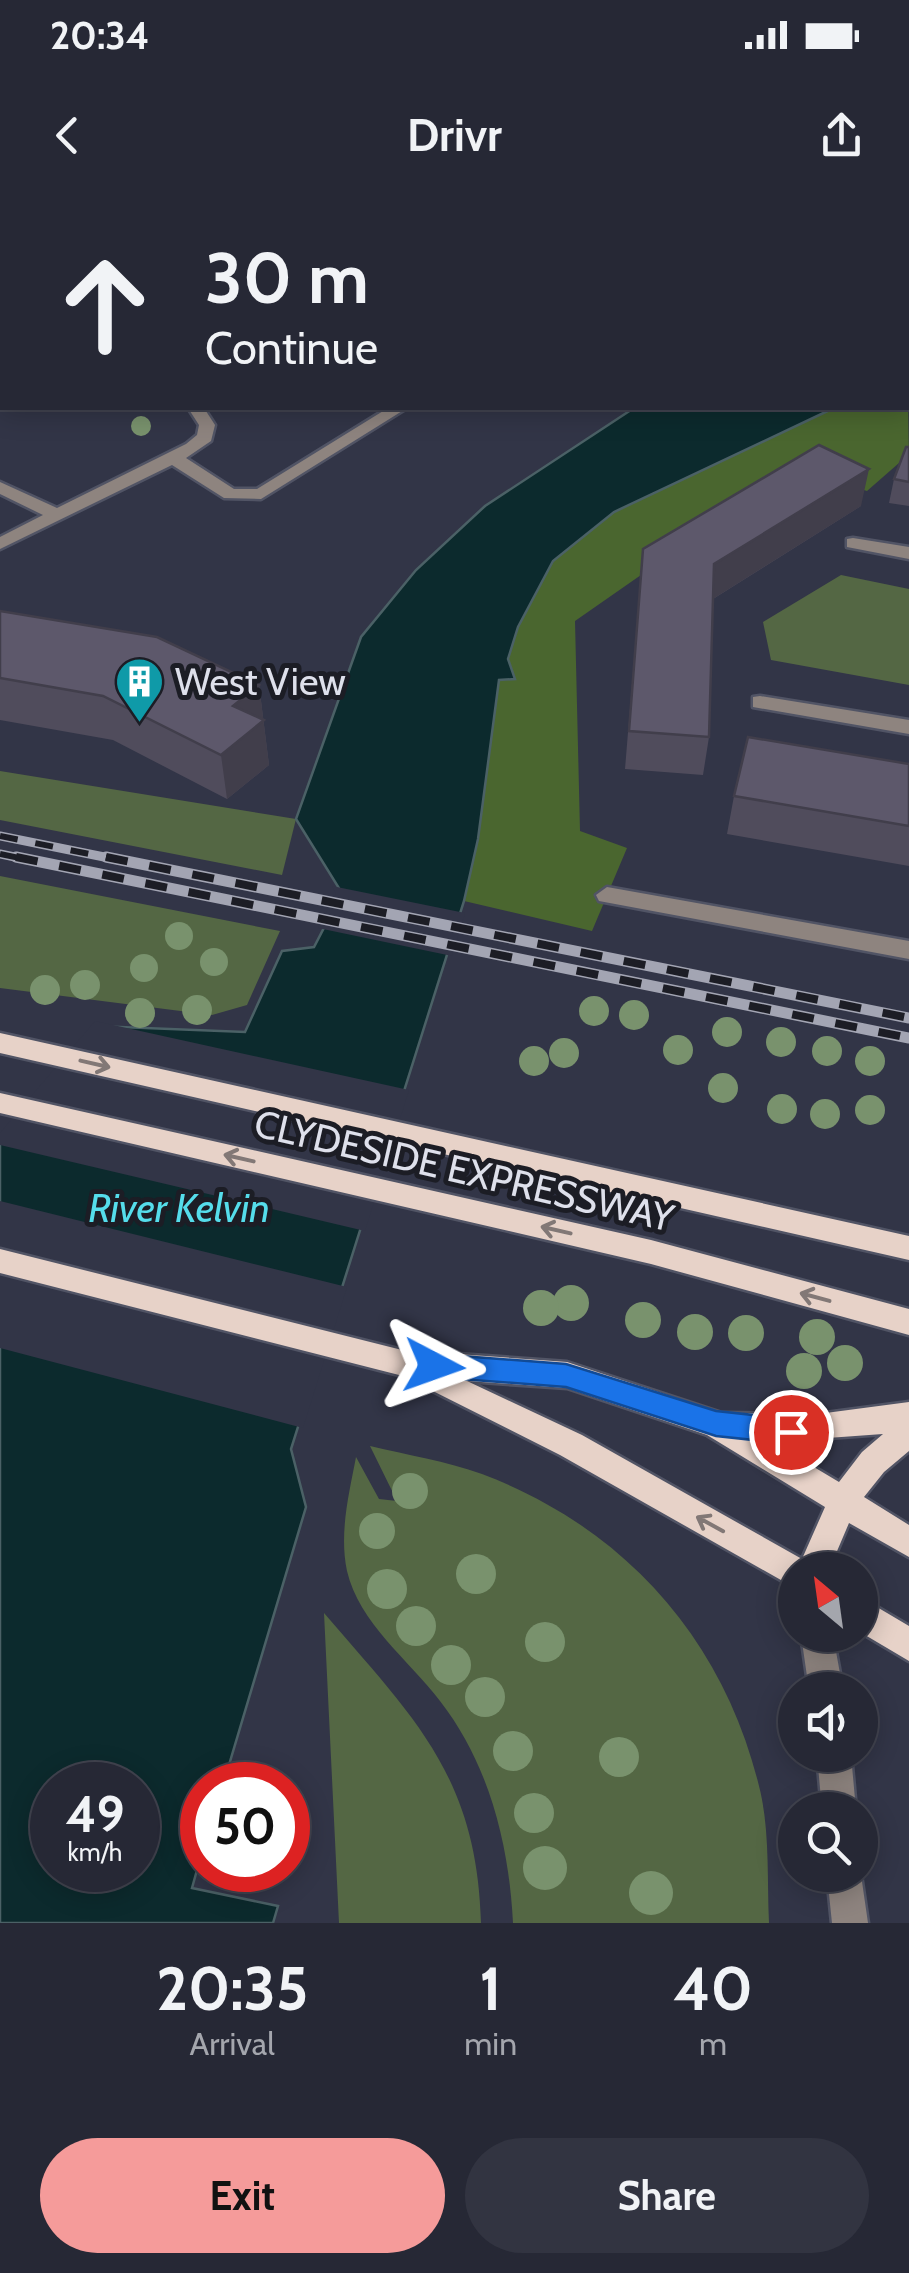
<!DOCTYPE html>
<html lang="en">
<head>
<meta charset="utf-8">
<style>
	:root { --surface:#262835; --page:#323441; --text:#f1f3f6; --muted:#a4a6ad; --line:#424450; --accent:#f59b9a }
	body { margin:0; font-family:Cabin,sans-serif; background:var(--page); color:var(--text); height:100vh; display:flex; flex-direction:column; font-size:38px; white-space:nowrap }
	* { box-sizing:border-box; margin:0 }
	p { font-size:32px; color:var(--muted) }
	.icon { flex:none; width:55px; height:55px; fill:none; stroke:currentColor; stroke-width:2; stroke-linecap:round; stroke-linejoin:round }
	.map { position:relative; height:1723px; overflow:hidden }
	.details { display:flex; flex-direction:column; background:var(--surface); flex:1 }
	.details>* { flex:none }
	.guide { position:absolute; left:0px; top:0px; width:910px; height:210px; box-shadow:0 5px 25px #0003,0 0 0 2px var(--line); background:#262835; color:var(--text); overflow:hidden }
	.needle { width:65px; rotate:331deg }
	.fabs { position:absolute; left:778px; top:1352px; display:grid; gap:20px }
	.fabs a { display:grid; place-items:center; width:100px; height:100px; border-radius:50%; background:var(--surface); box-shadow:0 5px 25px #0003,0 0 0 2px var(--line); font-size:50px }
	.speed { position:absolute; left:30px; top:1562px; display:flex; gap:20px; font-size:50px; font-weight:700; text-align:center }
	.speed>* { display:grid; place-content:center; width:130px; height:130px; border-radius:50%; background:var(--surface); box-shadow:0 5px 25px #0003,0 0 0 2px var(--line); line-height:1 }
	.speed small { font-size:25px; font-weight:400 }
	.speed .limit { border:15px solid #d22; background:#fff; color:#111 }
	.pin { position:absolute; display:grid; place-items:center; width:85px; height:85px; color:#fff; margin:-42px; border:5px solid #fff; border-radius:50%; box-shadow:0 2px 10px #0007 }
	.me { position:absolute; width:110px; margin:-55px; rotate:94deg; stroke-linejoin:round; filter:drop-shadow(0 0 8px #0008) }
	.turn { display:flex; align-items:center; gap:35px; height:210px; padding:0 40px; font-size:45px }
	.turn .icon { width:130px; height:130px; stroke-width:2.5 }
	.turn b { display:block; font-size:70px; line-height:85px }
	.eta { display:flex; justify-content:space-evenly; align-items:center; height:170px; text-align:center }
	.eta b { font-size:60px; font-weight:700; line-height:70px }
	.button { display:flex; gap:20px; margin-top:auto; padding:20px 40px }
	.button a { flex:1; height:115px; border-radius:60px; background:var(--accent); color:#111; font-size:40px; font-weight:700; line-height:115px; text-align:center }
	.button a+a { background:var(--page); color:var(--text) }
	.status { display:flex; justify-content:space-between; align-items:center; height:70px; padding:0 50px; background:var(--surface); direction:ltr }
	.status svg { height:28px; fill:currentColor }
	header { display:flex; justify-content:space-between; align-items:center; height:130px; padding:0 40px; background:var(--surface); font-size:45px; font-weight:700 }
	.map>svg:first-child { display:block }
	.green { fill:#546744 }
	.forest { fill:#4a662f }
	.water { fill:#0c2a2d; stroke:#4b6166; stroke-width:2.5; fill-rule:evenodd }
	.pier { fill:#323547 }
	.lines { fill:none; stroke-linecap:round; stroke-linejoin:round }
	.minor-casing { stroke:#515465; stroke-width:5 }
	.major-casing { stroke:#515465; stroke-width:5 }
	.minor { fill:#8e847f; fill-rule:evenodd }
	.major { fill:#e7d2c8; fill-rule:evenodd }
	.rail-far1-casing { stroke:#a3a5b3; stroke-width:9 }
	.rail-casing { stroke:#a3a5b3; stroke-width:11 }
	.rail-far1 { stroke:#1c1d25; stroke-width:6; stroke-dasharray:18; stroke-linecap:butt }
	.rail { stroke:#1c1d25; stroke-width:8; stroke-dasharray:22; stroke-linecap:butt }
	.tree { fill:#79926d }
	.wall { fill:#504c5c }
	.shaded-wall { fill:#413e4b }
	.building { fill:#5d586b; stroke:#413e4b; stroke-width:2.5 }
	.oneway { stroke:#827876 }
	.route { fill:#1a73e8; stroke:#114b97; stroke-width:2.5 }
	.labels { text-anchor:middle; stroke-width:10; stroke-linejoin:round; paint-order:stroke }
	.poi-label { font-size:38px; fill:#dee0eb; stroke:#1c1d25; text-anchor:start }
	.street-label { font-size:38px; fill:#dee0eb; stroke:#1c1d25 }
	.water-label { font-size:40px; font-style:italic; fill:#55ddeb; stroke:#1c1d25 }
</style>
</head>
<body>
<div class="status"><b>20:34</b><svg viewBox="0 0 49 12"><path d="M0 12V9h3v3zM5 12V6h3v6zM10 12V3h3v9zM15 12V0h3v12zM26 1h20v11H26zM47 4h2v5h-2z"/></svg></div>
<header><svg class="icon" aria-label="back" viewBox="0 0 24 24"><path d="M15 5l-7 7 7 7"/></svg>Drivr<svg class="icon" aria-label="share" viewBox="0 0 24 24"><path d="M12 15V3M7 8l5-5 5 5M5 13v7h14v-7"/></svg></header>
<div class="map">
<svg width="909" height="1723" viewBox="0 0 909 1723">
	<rect width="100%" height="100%" fill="#323547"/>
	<path class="green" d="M841,375L909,389V485L771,460L763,422Z
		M0,571L296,619L282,675L0,620Z
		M0,676L280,731L247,805L212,815L0,788Z
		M370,1246C407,1255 446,1261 482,1274C623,1327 723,1438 759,1586C770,1629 767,1678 769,1723H513C509,1644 489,1564 440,1501C409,1460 359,1423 347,1371C339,1333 349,1294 356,1257L379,1299L397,1301Z
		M324,1413C414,1518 477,1576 481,1723H339Z"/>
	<path class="forest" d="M908,197L909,265L899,263L867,291L809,273L641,375L575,421L580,631L627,648L592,731L464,701L478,639L499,479L518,427L553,361L614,312L834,208H908Z"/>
	<path class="water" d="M634,208H834L614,312L553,361L518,427L508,459L515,479L499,480L478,639L464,701L291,1249L306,1307L223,1585H202V1652L192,1688L278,1706L273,1723H0V940L95,826L245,832L282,751L314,747L342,693L296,619L361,437L416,370L485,306ZM52,1585H138V1670H52Z"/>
	<path class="pier" d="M332,686L465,713L452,756L318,728L336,694Z
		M95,821L409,890L365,1031L0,945V933Z
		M0,1001L347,1087L303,1228L0,1148Z"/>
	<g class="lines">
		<defs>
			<path id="minor" d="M112,0H136L137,2H114Z
				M188,208H204L215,225L211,241L186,258L234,289H257L388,208H407L261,299L224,298L172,265L0,349V337L43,315L0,294V282L57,308L186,244L197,235L199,225Z
				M853,338L909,347V359L847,347V339Z
				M760,496L909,520V534L753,507V497Z
				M607,687L909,741V759L599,701L596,695Z
				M801,1435H833L843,1490H809Z
				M817,1555H851L856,1610H822Z
				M860,1668L868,1723H832L827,1675H860Z"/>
			<path id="major" d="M0,833L909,1036V1060L0,853Z
				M0,893L651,1040L909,1109V1135L651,1064L0,913Z
				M0,1049L402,1150L567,1162L722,1213L818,1214L909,1202V1251L884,1272L864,1297L909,1325V1357L849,1323L829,1370H795V1388L560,1255L403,1176L0,1073ZM467,1181L567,1188L707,1235L825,1307L802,1359L582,1235ZM883,1234L862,1252L839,1282L772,1242Z
				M860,1397L909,1426V1461L860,1432Z"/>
		</defs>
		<use href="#minor" class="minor-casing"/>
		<use href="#major" class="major-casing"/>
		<use href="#minor" class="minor"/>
		<use href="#major" class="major"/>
		<defs>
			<path id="rail-far1" d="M0,636L119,660
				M0,654L29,660"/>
			<path id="rail" d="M16,657L909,838
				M106,657L909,818"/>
		</defs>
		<use href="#rail-far1" class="rail-far1-casing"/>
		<use href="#rail" class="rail-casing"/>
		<use href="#rail-far1" class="rail-far1"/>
		<use href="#rail" class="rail"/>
	</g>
	<g class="tree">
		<circle cx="141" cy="226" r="10"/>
		<circle cx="179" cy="736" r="14"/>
		<circle cx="214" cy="762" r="14"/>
		<circle cx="144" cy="768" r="14"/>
		<circle cx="85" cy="785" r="15"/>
		<circle cx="45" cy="790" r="15"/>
		<circle cx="197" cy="810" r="15"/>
		<circle cx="594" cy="811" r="15"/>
		<circle cx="140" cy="813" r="15"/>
		<circle cx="634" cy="815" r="15"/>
		<circle cx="727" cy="832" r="15"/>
		<circle cx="781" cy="842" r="15"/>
		<circle cx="678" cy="850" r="15"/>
		<circle cx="827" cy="851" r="15"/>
		<circle cx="564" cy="853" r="15"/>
		<circle cx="534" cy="861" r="15"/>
		<circle cx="870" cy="861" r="15"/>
		<circle cx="723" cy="888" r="15"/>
		<circle cx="782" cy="909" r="15"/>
		<circle cx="870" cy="910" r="15"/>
		<circle cx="825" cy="914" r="15"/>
		<circle cx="571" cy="1103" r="18"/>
		<circle cx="541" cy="1108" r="18"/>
		<circle cx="643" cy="1120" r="18"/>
		<circle cx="695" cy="1132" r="18"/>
		<circle cx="746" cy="1133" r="18"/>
		<circle cx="817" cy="1137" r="18"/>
		<circle cx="845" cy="1163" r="18"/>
		<circle cx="804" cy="1171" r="18"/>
		<circle cx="410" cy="1291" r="18"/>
		<circle cx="377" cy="1331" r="18"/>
		<circle cx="476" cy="1374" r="20"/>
		<circle cx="387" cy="1389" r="20"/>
		<circle cx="416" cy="1426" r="20"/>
		<circle cx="545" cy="1442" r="20"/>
		<circle cx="451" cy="1465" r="20"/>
		<circle cx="485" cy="1497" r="20"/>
		<circle cx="513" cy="1551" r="20"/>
		<circle cx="619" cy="1557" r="20"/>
		<circle cx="534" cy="1613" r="20"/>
		<circle cx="545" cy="1668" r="22"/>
		<circle cx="651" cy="1693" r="22"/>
	</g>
	<path class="wall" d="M228,0H330L334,1L337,0H397L392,2H239Z
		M584,0H752L759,2H584Z
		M809,0H909V32L908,33V2H815Z
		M909,247V306L889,303L894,279Z
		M861,306L713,399L709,537L703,575L625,569L643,349Z
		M0,411L259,485L269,565L227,599L113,540L0,520Z
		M909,564V666L727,634L734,596Z"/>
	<path class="shaded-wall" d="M375,0H397L392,2H371Z
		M906,0H909V32L908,33Z
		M869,269L861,306L708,402L714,364Z
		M259,485L269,565L227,599L221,555L233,506Z"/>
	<path class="building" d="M40,0H56L66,2H36Z
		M288,0H330L334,1L337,0H375L371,2H284Z
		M658,0H752L759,2H664Z
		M2,32V55L0,57V34Z
		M0,73H2V93L0,92Z
		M819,245L869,269L714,364L709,537L629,531L643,349Z
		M906,247H909V282L894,279Z
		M0,411L157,437L259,485L233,506L264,520L221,555L103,496L0,478Z
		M748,537L909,564V626L734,596Z"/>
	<defs><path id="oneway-shaft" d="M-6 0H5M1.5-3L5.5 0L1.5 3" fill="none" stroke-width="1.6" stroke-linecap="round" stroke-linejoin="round" transform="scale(2.5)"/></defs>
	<g class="oneway">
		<use href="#oneway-shaft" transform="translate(95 864) rotate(13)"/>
		<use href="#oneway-shaft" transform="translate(239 958) rotate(-167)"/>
		<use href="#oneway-shaft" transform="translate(556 1030) rotate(-167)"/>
		<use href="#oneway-shaft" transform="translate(815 1097) rotate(-165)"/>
		<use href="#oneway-shaft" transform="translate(710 1324) rotate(-151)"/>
	</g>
	<path class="route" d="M434,1154L566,1164L716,1211L791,1219L800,1223L804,1232L800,1241L791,1244L716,1236L566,1187L434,1177L425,1174L421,1166L425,1157Z"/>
	<defs>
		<symbol id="building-pin" viewBox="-11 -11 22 30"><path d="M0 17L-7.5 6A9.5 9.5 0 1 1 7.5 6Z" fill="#0f9aa8" stroke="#1c1d25"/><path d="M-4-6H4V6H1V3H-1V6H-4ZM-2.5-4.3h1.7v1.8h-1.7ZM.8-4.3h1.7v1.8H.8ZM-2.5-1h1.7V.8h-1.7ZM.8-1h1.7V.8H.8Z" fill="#fff"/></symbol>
	</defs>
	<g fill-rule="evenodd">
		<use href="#building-pin" x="112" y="454" width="55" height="75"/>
	</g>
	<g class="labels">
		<g class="poi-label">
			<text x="175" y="495">West View</text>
		</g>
		<g class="street-label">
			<text transform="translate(464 971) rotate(13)" y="13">CLYDESIDE EXPRESSWAY</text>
		</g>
		<g class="water-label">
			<text x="179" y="1022">River Kelvin</text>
		</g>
	</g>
</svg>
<div class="fabs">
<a><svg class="needle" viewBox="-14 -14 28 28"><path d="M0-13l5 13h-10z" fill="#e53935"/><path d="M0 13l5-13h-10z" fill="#a4a6ad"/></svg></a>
<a><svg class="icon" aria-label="sound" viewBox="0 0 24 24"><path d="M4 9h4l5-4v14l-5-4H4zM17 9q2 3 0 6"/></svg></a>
<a><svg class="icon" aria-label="search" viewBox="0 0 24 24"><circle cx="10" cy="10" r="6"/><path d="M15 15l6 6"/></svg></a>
</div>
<div class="speed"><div>49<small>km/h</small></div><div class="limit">50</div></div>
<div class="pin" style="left:791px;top:1232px;background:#d93025"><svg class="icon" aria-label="arrive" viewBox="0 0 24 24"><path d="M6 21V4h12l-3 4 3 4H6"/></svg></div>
<svg class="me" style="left:434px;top:1166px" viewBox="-20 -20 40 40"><path d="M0-17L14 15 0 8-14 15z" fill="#1a73e8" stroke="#fff" stroke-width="4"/></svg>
<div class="guide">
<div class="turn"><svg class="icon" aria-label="ahead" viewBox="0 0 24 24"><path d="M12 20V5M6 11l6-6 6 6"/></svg><div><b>30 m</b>Continue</div></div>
</div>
</div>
<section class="details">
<div class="eta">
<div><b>20:35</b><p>Arrival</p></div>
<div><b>1</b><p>min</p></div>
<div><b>40</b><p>m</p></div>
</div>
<div class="button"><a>Exit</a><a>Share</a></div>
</section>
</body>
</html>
